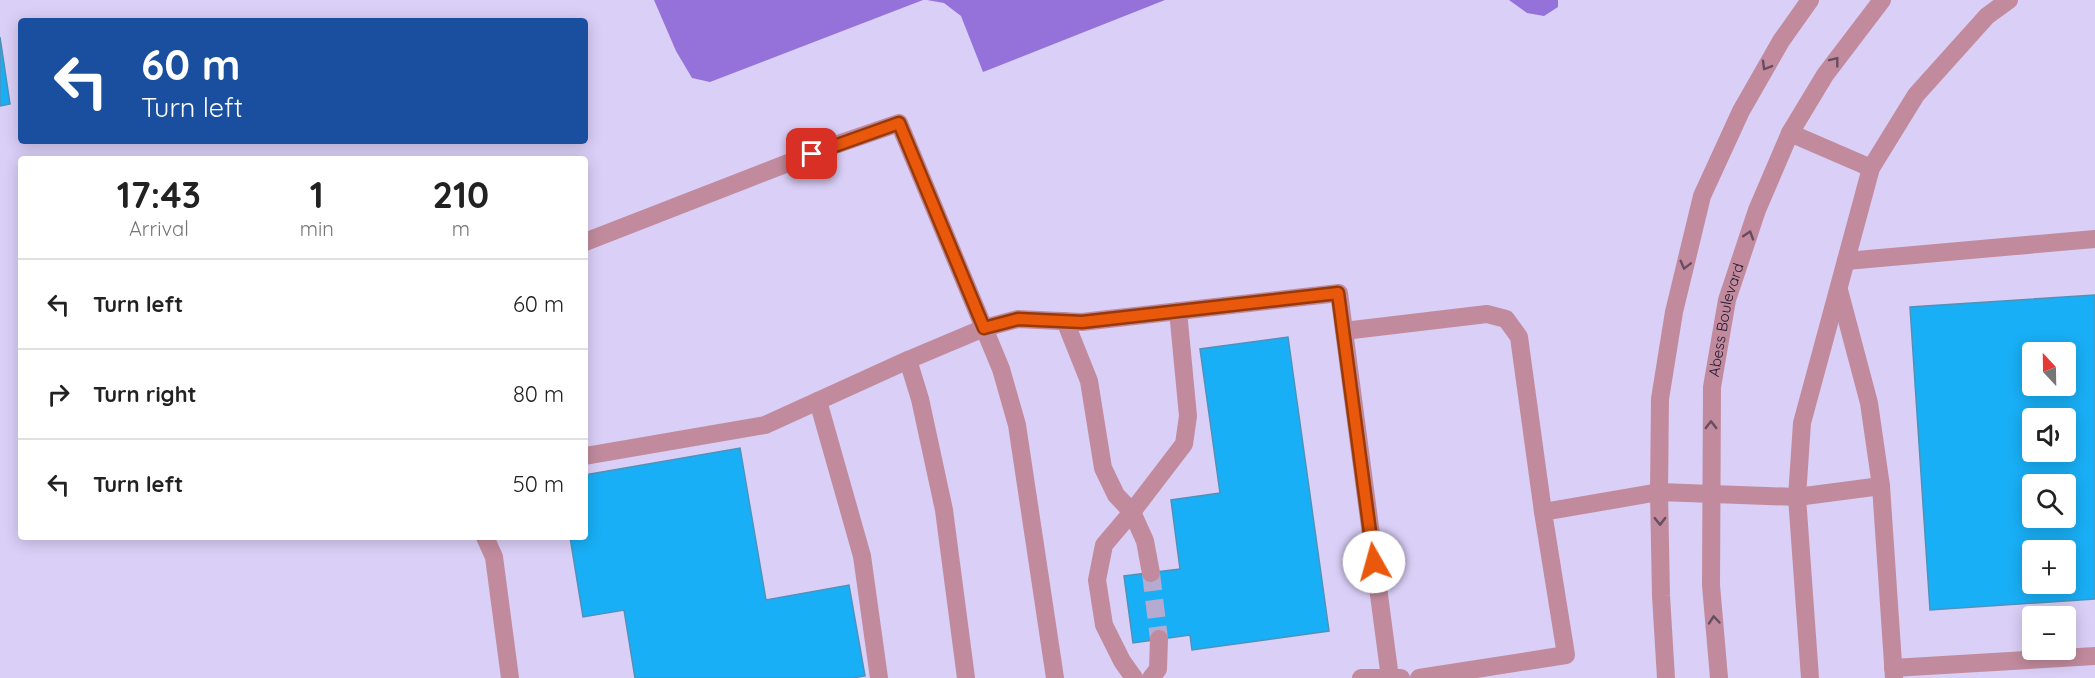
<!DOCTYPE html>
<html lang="en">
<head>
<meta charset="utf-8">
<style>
	:root { --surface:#fff; --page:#f2f2f2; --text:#222; --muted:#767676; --line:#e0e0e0 }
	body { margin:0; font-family:Quicksand,sans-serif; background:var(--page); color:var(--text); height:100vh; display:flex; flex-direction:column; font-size:22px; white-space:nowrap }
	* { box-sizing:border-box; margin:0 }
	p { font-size:20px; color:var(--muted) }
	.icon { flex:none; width:33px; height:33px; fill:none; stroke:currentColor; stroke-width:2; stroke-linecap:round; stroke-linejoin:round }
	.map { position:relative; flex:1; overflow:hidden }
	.sheet { position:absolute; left:18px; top:156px; width:570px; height:384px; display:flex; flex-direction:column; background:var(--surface); border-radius:6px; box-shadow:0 3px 15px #0003 }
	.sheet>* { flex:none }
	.hud { position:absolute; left:18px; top:18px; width:570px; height:126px; border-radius:6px; box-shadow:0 3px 15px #0003; background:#1a4fa0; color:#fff; overflow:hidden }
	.needle { width:39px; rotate:338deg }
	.tools { position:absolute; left:2022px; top:342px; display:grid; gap:12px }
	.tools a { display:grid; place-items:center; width:54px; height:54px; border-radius:6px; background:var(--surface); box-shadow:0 3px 15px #0003; font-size:30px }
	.pin { position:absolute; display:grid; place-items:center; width:51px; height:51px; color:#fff; margin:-26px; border-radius:12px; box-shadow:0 3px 9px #0006 }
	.me { position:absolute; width:66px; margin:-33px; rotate:353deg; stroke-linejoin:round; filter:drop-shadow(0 0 4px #0008) }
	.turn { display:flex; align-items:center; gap:21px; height:126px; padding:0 24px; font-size:27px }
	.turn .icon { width:78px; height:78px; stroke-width:2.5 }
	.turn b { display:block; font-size:42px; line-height:51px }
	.eta { display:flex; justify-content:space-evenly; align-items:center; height:102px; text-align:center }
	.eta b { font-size:36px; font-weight:800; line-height:42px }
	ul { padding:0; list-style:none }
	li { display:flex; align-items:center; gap:18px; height:90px; padding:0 24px; border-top:2px solid var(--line) }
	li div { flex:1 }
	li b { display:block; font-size:22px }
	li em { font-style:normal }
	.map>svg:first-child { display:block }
	.water { fill:#9572d9 }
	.building { fill:#19aff6; stroke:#4e92bb; stroke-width:1.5; fill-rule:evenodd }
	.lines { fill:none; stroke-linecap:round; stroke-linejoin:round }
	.minor-tunnel { stroke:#b5aacf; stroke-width:18; stroke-dasharray:18 9; stroke-linecap:butt }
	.minor { stroke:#c18b9d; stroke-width:18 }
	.oneway { stroke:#684c61 }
	.route-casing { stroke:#983908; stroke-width:15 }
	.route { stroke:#ea580c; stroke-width:10 }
	.labels { text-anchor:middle; stroke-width:6; stroke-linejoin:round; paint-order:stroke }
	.street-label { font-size:15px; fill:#201830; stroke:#f8f6fd }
</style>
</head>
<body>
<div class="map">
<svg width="2095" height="678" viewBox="0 0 2095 678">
	<rect width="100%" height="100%" fill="#dacff7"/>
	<path class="water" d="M654,0H923L710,82L692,78L676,51Z
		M927,0H1165L983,72L961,16L944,3Z
		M1509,0H1558V7L1544,16L1527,13Z"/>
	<path class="building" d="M0,37L10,104L0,106Z
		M2095,295V599L1930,610L1910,307ZM2032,352H2066V386H2032ZM2032,418H2066V452H2032ZM2032,484H2066V518H2032ZM2032,550H2066V584H2032Z
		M1288,337L1329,631L1192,650L1190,635L1133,643L1124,576L1180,569L1171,500L1220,493L1200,349Z
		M740,448L766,600L849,585L865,676L852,678H635L624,610L583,617L570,537H585V475Z"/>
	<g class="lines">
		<path class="minor-tunnel" d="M1151,573L1159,639"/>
		<g class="minor">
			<path d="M1790,133L1871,168"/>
			<path d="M585,242L832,146L899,123L1001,369L1017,425L1055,678"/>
			<path d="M1846,261L2095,239"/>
			<path d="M1839,290L1869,403L1881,486"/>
			<path d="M1065,321L1089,381L1103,468L1116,495L1132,512L1184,444L1188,416L1178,311"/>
			<path d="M1344,331L1487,314L1506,319L1519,337L1543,512"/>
			<path d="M908,360L984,328L1018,319L1082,322L1339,293L1390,678"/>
			<path d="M818,401L862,556L879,678"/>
			<path d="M585,456L765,425L908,360L920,399L944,510L966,678"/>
			<path d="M485,537L494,557L510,678"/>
			<path d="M1893,668L2095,656"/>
			<path d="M1134,678L1122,661L1104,625L1097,580L1104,545L1132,512L1145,541L1151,573"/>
			<path d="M1151,678L1158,669L1159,639"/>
			<path d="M1361,678H1401"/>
			<path d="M1419,678L1566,655L1543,512L1659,492L1797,497L1881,486L1894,678"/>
			<path d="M1666,678L1661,596L1659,492L1660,399L1674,312L1702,196L1741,111L1781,41L1810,0"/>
			<path id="s1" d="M1719,678L1711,585L1712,387L1727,300L1757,210L1790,133L1825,75L1882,0"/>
			<path d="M1810,678L1797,497L1802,423L1871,168L1916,95L1987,16L2009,0"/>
		</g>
	</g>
	<defs><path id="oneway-chevron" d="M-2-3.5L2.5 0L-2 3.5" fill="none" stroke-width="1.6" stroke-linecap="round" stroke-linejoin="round" transform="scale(1.5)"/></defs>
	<g class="oneway">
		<use href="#oneway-chevron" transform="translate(1835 61) rotate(-52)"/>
		<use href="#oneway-chevron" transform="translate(1766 66) rotate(120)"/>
		<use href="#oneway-chevron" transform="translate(1749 235) rotate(-72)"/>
		<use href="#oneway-chevron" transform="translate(1685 265) rotate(104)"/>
		<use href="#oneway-chevron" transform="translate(1711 425) rotate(-90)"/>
		<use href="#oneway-chevron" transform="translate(1660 521) rotate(89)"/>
		<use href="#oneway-chevron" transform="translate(1714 620) rotate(-95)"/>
	</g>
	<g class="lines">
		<defs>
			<path id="route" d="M812,154L899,123L984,328L1018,319L1082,322L1338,293L1374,562"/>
		</defs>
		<use href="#route" class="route-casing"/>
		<use href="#route" class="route"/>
	</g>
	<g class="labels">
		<g class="street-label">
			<text dy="5" stroke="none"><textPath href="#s1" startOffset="360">Abess Boulevard</textPath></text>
		</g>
	</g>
</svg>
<div class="tools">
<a><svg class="needle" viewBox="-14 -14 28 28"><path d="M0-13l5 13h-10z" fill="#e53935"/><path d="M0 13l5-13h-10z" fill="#767676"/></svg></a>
<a><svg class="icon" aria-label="sound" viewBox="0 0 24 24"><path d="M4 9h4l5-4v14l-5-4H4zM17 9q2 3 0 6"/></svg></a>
<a><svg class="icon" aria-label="search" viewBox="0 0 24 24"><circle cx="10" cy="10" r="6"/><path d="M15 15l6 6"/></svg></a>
<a>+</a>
<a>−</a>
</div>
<div class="pin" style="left:812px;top:154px;background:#d93025"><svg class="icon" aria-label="arrive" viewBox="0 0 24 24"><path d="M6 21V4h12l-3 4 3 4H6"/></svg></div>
<svg class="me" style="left:1374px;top:562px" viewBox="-20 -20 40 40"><circle r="19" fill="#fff"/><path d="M0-13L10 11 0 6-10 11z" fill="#ea580c"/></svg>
<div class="hud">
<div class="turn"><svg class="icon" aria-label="left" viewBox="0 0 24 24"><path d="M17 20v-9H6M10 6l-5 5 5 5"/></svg><div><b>60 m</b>Turn left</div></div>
</div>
<section class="sheet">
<div class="eta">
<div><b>17:43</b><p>Arrival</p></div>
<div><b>1</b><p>min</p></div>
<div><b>210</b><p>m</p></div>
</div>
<ul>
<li><svg class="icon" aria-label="left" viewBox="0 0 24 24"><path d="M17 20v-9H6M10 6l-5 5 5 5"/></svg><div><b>Turn left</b></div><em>60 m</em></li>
<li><svg class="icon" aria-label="right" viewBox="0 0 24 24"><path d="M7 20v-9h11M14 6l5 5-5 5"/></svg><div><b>Turn right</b></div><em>80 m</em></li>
<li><svg class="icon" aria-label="left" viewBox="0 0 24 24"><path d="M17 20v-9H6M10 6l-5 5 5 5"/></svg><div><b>Turn left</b></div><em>50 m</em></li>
</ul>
</section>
</div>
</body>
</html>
